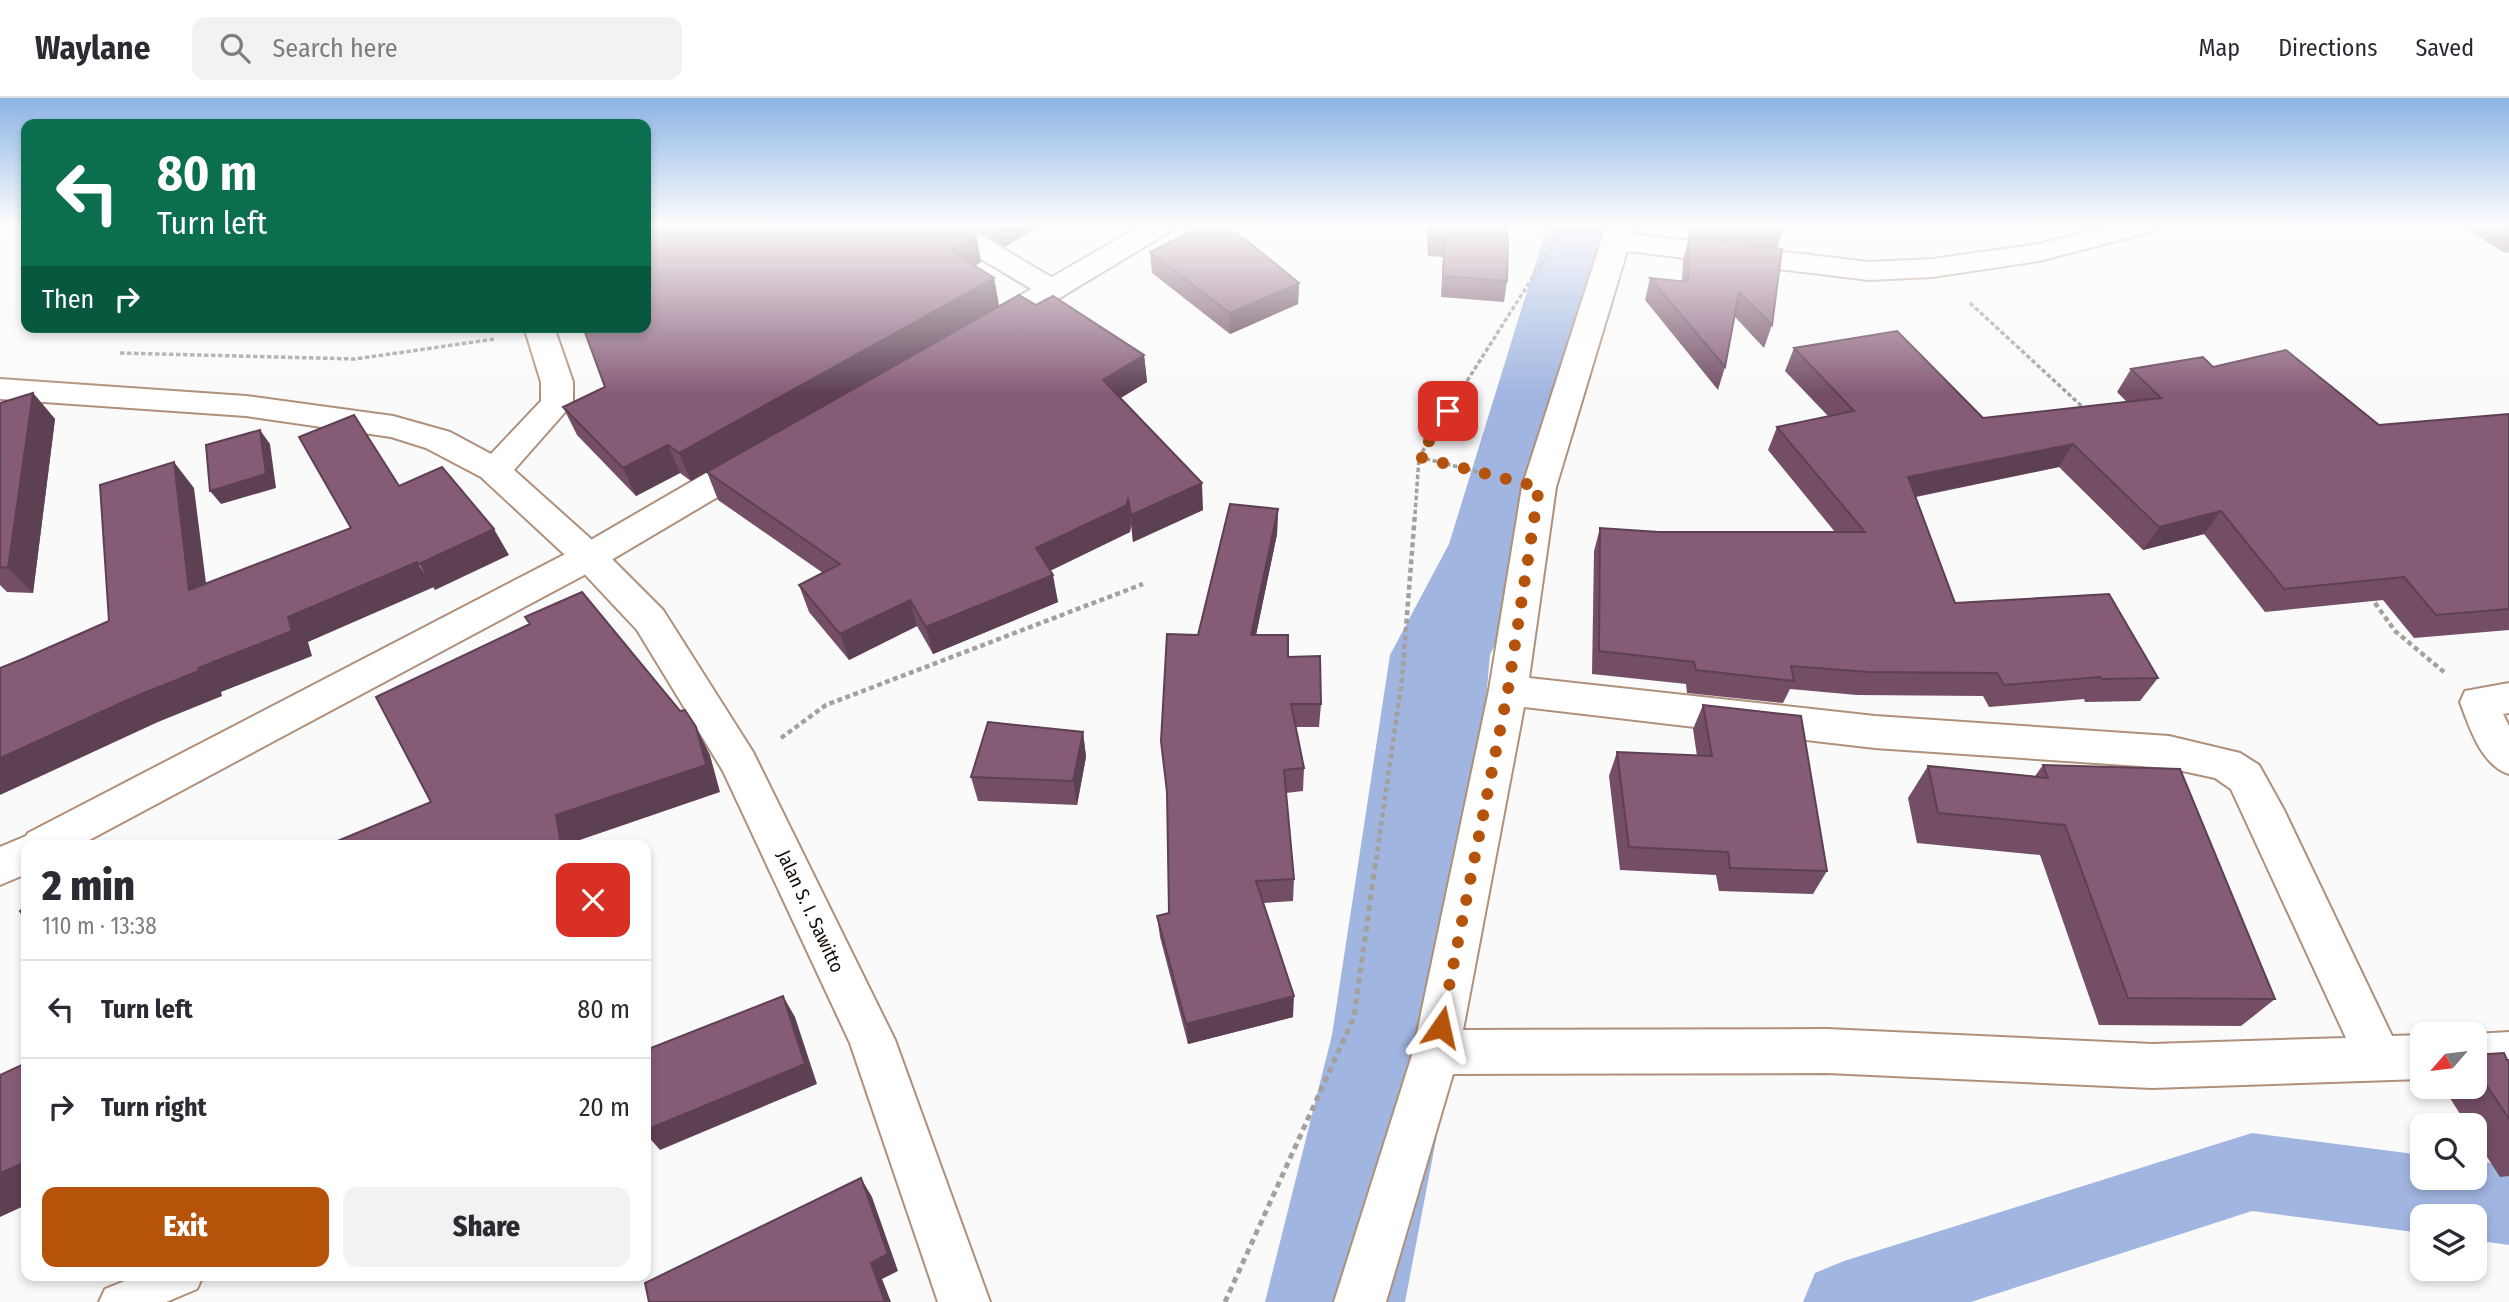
<!DOCTYPE html>
<html lang="en">
<head>
<meta charset="utf-8">
<style>
	:root { --surface:#fff; --page:#f2f2f3; --text:#2b2b33; --muted:#7c7c81; --line:#e1e1e2; --accent:#b45309 }
	body { margin:0; font-family:"Fira Sans Condensed",sans-serif; background:var(--page); color:var(--text); height:100vh; display:flex; flex-direction:column; font-size:26px; white-space:nowrap }
	* { box-sizing:border-box; margin:0 }
	p { font-size:23px; color:var(--muted) }
	.icon { flex:none; width:38px; height:38px; fill:none; stroke:currentColor; stroke-width:2; stroke-linecap:round; stroke-linejoin:round }
	.map { position:relative; flex:1; overflow:hidden }
	.side { position:absolute; left:21px; top:742px; width:630px; height:441px; display:flex; flex-direction:column; background:var(--surface); border-radius:14px; box-shadow:0 4px 10px #0003 }
	.side>* { flex:none }
	.guide { position:absolute; left:21px; top:21px; width:630px; height:214px; border-radius:14px; box-shadow:0 4px 10px #0003; background:#0b6e4f; color:#fff; overflow:hidden }
	.needle { width:46px; rotate:242deg }
	.tools { position:absolute; left:2410px; top:924px; display:grid; gap:14px }
	.tools a { display:grid; place-items:center; width:77px; height:77px; border-radius:14px; background:var(--surface); box-shadow:0 4px 10px #0003; font-size:35px }
	.pin { position:absolute; display:grid; place-items:center; width:60px; height:60px; color:#fff; margin:-30px; border-radius:14px; box-shadow:0 4px 10px #0006 }
	.me { position:absolute; width:77px; margin:-38px; rotate:11deg; stroke-linejoin:round; filter:drop-shadow(0 0 5px #0008) }
	.turn { display:flex; align-items:center; gap:24px; height:147px; padding:0 21px; font-size:32px }
	.turn .icon { width:91px; height:91px; stroke-width:2.5 }
	.turn b { display:block; font-size:49px; line-height:60px }
	.then { display:flex; align-items:center; height:66px; padding:0 21px; background:#0003; gap:14px; font-size:26px }
	.round { display:grid; place-items:center; flex:none; width:74px; height:74px; border-radius:14px; background:var(--page) }
	.overview { display:flex; align-items:center; justify-content:space-between; height:119px; padding:0 21px }
	h1 { font-size:42px; font-weight:800; line-height:52px }
	.cta { display:flex; gap:14px; margin-top:auto; padding:14px 21px }
	.cta a { flex:1; height:80px; border-radius:14px; background:var(--accent); color:#fff; font-size:28px; font-weight:800; line-height:80px; text-align:center }
	.cta a+a { background:var(--page); color:var(--text) }
	ul { padding:0; list-style:none }
	li { display:flex; align-items:center; gap:21px; height:98px; padding:0 21px; border-top:2px solid var(--line) }
	li div { flex:1 }
	li b { display:block; font-size:26px }
	li em { font-style:normal }
	header { display:flex; align-items:center; gap:42px; box-sizing:border-box; height:98px; padding:0 35px; background:var(--surface); border-bottom:2px solid var(--line) }
	header strong { font-size:33px }
	nav { display:flex; gap:38px; margin-inline-start:auto; font-size:24px }
	.search { width:490px; height:63px; background:var(--page); display:flex; align-items:center; gap:18px; box-sizing:border-box; padding:0 24px; border-radius:14px; color:var(--muted); font-size:26px }
	.map>svg:first-child { display:block }
	.lines { fill:none; stroke-linecap:round; stroke-linejoin:round }
	.canal { fill:#a0b5e0; fill-rule:evenodd }
	.river { fill:#a0b5e0; fill-rule:evenodd }
	.lane-casing { stroke:#af907b; stroke-width:4 }
	.street-casing { stroke:#af907b; stroke-width:4 }
	.secondary-casing { stroke:#af907b; stroke-width:4 }
	.path-far2 { stroke:#a4a09e; stroke-width:3.5; stroke-dasharray:4.5 2.5; stroke-linecap:butt }
	.path-far1 { stroke:#a4a09e; stroke-width:4.5; stroke-dasharray:5 3.5; stroke-linecap:butt }
	.path { stroke:#a4a09e; stroke-width:5; stroke-dasharray:6 4.5; stroke-linecap:butt }
	.lane { fill:#fff; fill-rule:evenodd }
	.street { fill:#fff; fill-rule:evenodd }
	.secondary { fill:#fff; fill-rule:evenodd }
	.wall { fill:#734e65 }
	.shaded-wall { fill:#5e4053 }
	.building { fill:#865b76; stroke:#5e4053; stroke-width:2 }
	.route { stroke:#b45309; stroke-width:12; stroke-dasharray:0 21.6 }
	.labels { text-anchor:middle; stroke-width:7; stroke-linejoin:round; paint-order:stroke }
	.street-label { font-size:19px; fill:#150a04; stroke:#fff }
</style>
</head>
<body>
<header>
<strong>Waylane</strong>
<div class="search"><svg class="icon" aria-label="search" viewBox="0 0 24 24"><circle cx="10" cy="10" r="6"/><path d="M15 15l6 6"/></svg>Search here</div>
<nav><a>Map</a><a>Directions</a><a>Saved</a></nav>
</header>
<div class="map">
<svg width="2509" height="1204" viewBox="0 0 2509 1204">
	<rect width="100%" height="100%" fill="#fafafa"/>
	<g class="lines">
		<path class="canal" d="M2252,1035L2422,1057V1080H2474V1063L2509,1067V1147L2474,1142V1118H2422V1135L2252,1113L1971,1204H1803L1815,1175L1844,1163Z"/>
		<path class="river" d="M1547,128H1621L1543,446L1490,557L1456,937L1405,1204H1265L1332,937L1390,557L1449,446Z"/>
		<defs>
			<path id="lane" d="M137,1178H203L197,1191L166,1204H99L105,1191Z"/>
			<path id="street" d="M932,128H965L1063,186L1068,192L1063,198L1053,201L1043,198L936,134Z
				M1606,128H1634L1631,136L1869,164L1932,161L2039,146L2109,128H2155L2151,134L2039,163L1932,179L1869,182L1627,153L1556,389L1529,580L1875,618L2169,638L2240,655L2259,667L2284,712L2392,938L2422,937V981L2152,990L1827,975L1453,976L1386,1204H1334L1413,954L1489,592L1522,389ZM1524,609L1875,650L2169,670L2215,680L2231,691L2346,940L2152,946L1827,931L1463,932Z
				M524,229H554L573,284V305L514,372L601,450L663,512L753,654L895,942L990,1204H938L850,945L723,673L637,532L577,468L481,379L426,350L391,339L246,318L0,301V281L246,298L393,318L450,334L491,356L541,303V284Z
				M2509,585V615L2503,616L2509,628V676C2481,667 2470,630 2460,604L2465,593Z
				M2509,934V978L2474,980V936Z"/>
			<path id="secondary" d="M1140,128H1173L1169,134L998,237L987,239L976,237L972,230L976,223Z
				M758,349L770,352L775,360L770,368L601,468L80,747H26V776L0,787V749L26,738L28,735L577,450L746,352Z"/>
		</defs>
		<use href="#lane" class="lane-casing"/>
		<use href="#street" class="street-casing"/>
		<use href="#secondary" class="secondary-casing"/>
		<path class="path-far2" d="M1970,205L2087,313
			M120,255L355,261L495,241
			M1419,359L1494,378
			M1415,416L1419,359L1565,128"/>
		<path class="path-far1" d="M2370,498L2395,533L2444,574
			M781,640L826,607L1143,486
			M1375,770L1402,581L1415,415"/>
		<path class="path" d="M1225,1204L1354,919L1375,768"/>
		<use href="#lane" class="lane"/>
		<use href="#street" class="street"/>
		<use href="#secondary" class="secondary"/>
	</g>
	<path class="wall" d="M970,128H1039L1005,149Z
		M1426,128H1506L1507,183L1504,204L1441,199L1443,159L1428,158Z
		M1688,128H1785L1777,150L1772,227L1764,250L1735,219L1725,269L1718,292L1645,202L1650,180L1682,183L1683,162L1689,140H1688Z
		M2462,128H2509V154L2505,155Z
		M976,136L981,164L975,168L994,180L999,208L691,383L680,375L636,398L577,337L563,309L605,289Z
		M1150,154L1299,185L1298,206L1230,236L1152,175Z
		M1794,250L1983,320L2127,304L2117,294L2131,271L2213,269L2379,327L2509,316V532L2414,540L2383,502L2265,514L2204,436L2143,452L2059,369L1916,399L1955,505L2158,580L2140,603L2085,604L2084,601L1989,609L1983,598L1857,597L1790,591L1783,605L1687,595L1686,586L1592,576L1594,453L1600,430L1659,434H1835L1768,352L1777,329L1828,318L1785,273Z
		M1144,257L1147,284L1120,300L1203,412L1133,444L1131,427L1130,434L1050,473L1058,504L933,556L917,528L849,562L809,514L799,487L823,475L718,402L707,374Z
		M33,295L55,321L33,495L7,494L0,487V305Z
		M1278,411L1277,436L1256,537L1288,559L1321,606L1319,629H1296L1304,670L1303,693L1286,695L1294,781L1293,803L1263,805L1293,919L1188,946L1160,839L1157,818L1169,815L1168,704L1161,643L1198,537Z
		M1703,607L1827,773L1813,796L1719,793L1716,777L1620,772L1609,678L1617,654L1697,658L1693,631Z
		M1083,634L1086,659L1077,707L978,703L971,679Z
		M2043,667L2275,901L2241,928L2099,927L2040,757L1917,745L1908,700L1928,668L2035,678Z
		M2474,957L2509,962V1078L2500,1079L2474,1039V1027H2467L2443,989H2474Z"/>
	<path class="shaded-wall" d="M1002,128H1039L1005,149Z
		M976,136L981,164L955,180L950,152Z
		M994,180L999,208L691,383L679,355Z
		M1299,185L1298,206L1230,236V215Z
		M1144,257L1147,284L1106,309L1103,282Z
		M33,295L55,321L33,495L8,470Z
		M260,332L270,346L276,390L221,406L210,393Z
		M2073,346L2059,369L1897,402L1908,379Z
		M668,347L680,375L636,398L623,370Z
		M174,364L194,390L210,517L189,492Z
		M1202,385L1203,412L1133,444L1131,417Z
		M1128,400L1131,427L1130,434L1041,477L1036,450Z
		M1278,411L1277,436L1251,561V537Z
		M2221,413L2204,436L2143,452L2159,429Z
		M494,431L509,457L435,492L419,466Z
		M417,464L434,489L308,544L312,558L221,594L222,598L158,624L0,697V660L198,570L288,519Z
		M1053,477L1058,504L933,556L926,529Z
		M910,502L917,528L849,562L840,536Z
		M696,629L710,657L720,694L574,744L575,747H561L556,717Z
		M1083,634L1086,659L1077,707L1073,683Z
		M783,898L795,919L817,986L660,1052L646,1036V1032Z
		M1294,898L1293,919L1188,946L1186,926Z
		M26,1064V1107L0,1119V1075Z
		M861,1080L872,1099L898,1173L882,1181L891,1204H885L871,1165Z"/>
	<path class="building" d="M646,128H961L976,136L950,152L994,180L679,355L668,347L623,370L563,309L605,289L583,229H646Z
		M1202,128H1224L1245,141L1299,185L1230,215L1150,154Z
		M1430,128H1506L1508,145L1507,183L1443,178L1445,138L1430,137Z
		M1689,140L1782,151L1772,227L1739,194L1725,269L1650,180L1688,184Z
		M1019,197L1036,207L1053,198L1144,257L1103,282L1202,385L1131,417L1128,400L1127,407L1036,450L1053,477L926,529L910,502L840,536L799,487L840,466L707,374Z
		M1897,233L1983,320L2161,300L2131,271L2203,259L2213,269L2286,252L2379,327L2509,316V511L2436,517L2404,479L2284,491L2221,413L2159,429L2073,346L1908,379L1955,505L2109,496L2158,580L2102,581L2100,579L2004,587L1997,575L1869,574L1791,568L1794,583L1696,572L1694,564L1599,553L1600,430L1659,434H1865L1777,329L1854,313L1794,250Z
		M33,295L8,470L0,469V305Z
		M354,317L399,388L442,369L494,431L419,466L417,464L288,519L292,533L198,570L199,573L134,599L0,660V570L25,560L109,523L100,387L174,364L189,492L351,430L299,339Z
		M260,332L266,376L210,393L206,347Z
		M1230,406L1278,411L1251,537H1288V559L1320,558L1321,606H1291L1304,670L1284,672L1294,781L1256,783L1294,898L1186,926L1157,818L1169,815L1167,694L1161,643L1167,536L1198,537Z
		M582,494L680,613L685,612L696,629L706,667L556,717L561,747H328L431,704L376,599L530,526L525,519Z
		M1703,607L1801,618L1827,773L1730,770L1728,754L1629,749L1617,654L1712,658Z
		M988,624L1083,634L1073,683L971,679Z
		M2043,667L2180,671L2275,901L2128,900L2065,727L1938,715L1928,668L2048,680Z
		M26,809V822L20,813Z
		M783,898L805,966L646,1032V952Z
		M2504,955L2507,962H2509V1021L2474,968V957Z
		M26,965V1064L0,1075V977Z
		M861,1080L888,1156L871,1165L885,1204H649L645,1185Z"/>
	<linearGradient id="sky" x2="0" y2="1"><stop stop-color="#8bb4e5"/><stop offset="0.43" stop-color="#fdfdfd"/><stop offset="1" stop-color="#fdfdfd" stop-opacity="0"/></linearGradient>
	<rect width="2509" height="296" fill="url(#sky)"/>
	<g class="lines">
		<path class="route" d="M1441,929L1508,592L1539,389L1419,359L1448,313"/>
	</g>
	<g class="labels">
		<g class="street-label">
			<text transform="translate(811 813) rotate(65)" y="7">Jalan S. I. Sawitto</text>
		</g>
	</g>
</svg>
<div class="tools">
<a><svg class="needle" viewBox="-14 -14 28 28"><path d="M0-13l5 13h-10z" fill="#e53935"/><path d="M0 13l5-13h-10z" fill="#7c7c81"/></svg></a>
<a><svg class="icon" aria-label="search" viewBox="0 0 24 24"><circle cx="10" cy="10" r="6"/><path d="M15 15l6 6"/></svg></a>
<a><svg class="icon" aria-label="layers" viewBox="0 0 24 24"><path d="M12 4l9 5-9 5-9-5zM3 14l9 5 9-5"/></svg></a>
</div>
<div class="pin" style="left:1448px;top:313px;background:#d93025"><svg class="icon" aria-label="arrive" viewBox="0 0 24 24"><path d="M6 21V4h12l-3 4 3 4H6"/></svg></div>
<svg class="me" style="left:1441px;top:929px" viewBox="-20 -20 40 40"><path d="M0-17L14 15 0 8-14 15z" fill="#b45309" stroke="#fff" stroke-width="4"/></svg>
<div class="guide">
<div class="turn"><svg class="icon" aria-label="left" viewBox="0 0 24 24"><path d="M17 20v-9H6M10 6l-5 5 5 5"/></svg><div><b>80 m</b>Turn left</div></div>
<div class="then">Then<svg class="icon" aria-label="right" viewBox="0 0 24 24"><path d="M7 20v-9h11M14 6l5 5-5 5"/></svg></div>
</div>
<section class="side">
<div class="overview"><div><h1>2 min</h1><p>110 m · 13:38</p></div><a class="round" style="background:#d93025;color:#fff"><svg class="icon" aria-label="close" viewBox="0 0 24 24"><path d="M6 6l12 12M18 6L6 18"/></svg></a></div>
<ul>
<li><svg class="icon" aria-label="left" viewBox="0 0 24 24"><path d="M17 20v-9H6M10 6l-5 5 5 5"/></svg><div><b>Turn left</b></div><em>80 m</em></li>
<li><svg class="icon" aria-label="right" viewBox="0 0 24 24"><path d="M7 20v-9h11M14 6l5 5-5 5"/></svg><div><b>Turn right</b></div><em>20 m</em></li>
</ul>
<div class="cta"><a>Exit</a><a>Share</a></div>
</section>
</div>
</body>
</html>
